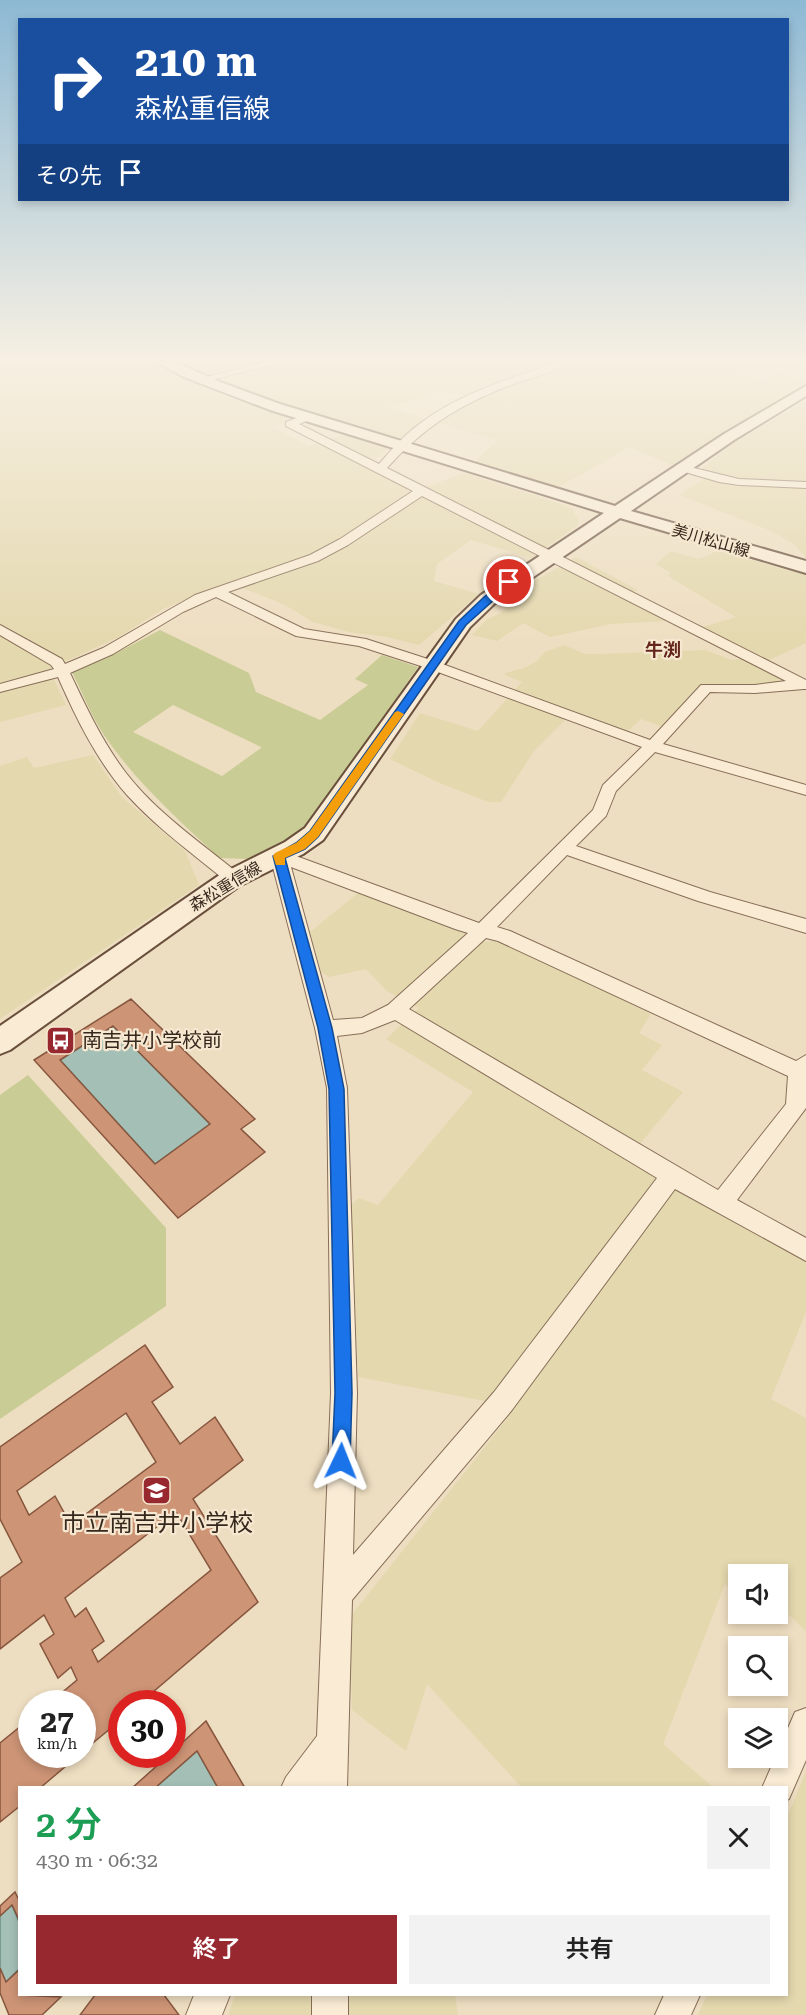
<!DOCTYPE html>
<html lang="ja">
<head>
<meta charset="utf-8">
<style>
	:root { --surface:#fff; --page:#f2f2f2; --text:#222; --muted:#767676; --accent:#972830 }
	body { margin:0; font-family:"Roboto Serif","Noto Sans JP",serif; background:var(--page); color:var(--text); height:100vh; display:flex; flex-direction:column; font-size:22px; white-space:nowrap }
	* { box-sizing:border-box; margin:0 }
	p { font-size:20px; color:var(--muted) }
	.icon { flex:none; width:33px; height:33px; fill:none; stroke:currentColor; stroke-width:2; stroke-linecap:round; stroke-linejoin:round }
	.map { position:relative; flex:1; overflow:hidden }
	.details { position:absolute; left:18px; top:1786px; width:770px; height:210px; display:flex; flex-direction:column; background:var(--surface); border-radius:0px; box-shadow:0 3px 9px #0003 }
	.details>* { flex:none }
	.guide { position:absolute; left:18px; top:18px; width:771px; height:183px; border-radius:0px; box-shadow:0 3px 9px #0003; background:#1a4fa0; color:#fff; overflow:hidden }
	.buttons { position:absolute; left:728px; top:1564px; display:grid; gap:12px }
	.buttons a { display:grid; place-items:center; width:60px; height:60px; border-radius:0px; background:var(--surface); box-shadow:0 3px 9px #0003; font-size:30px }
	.speed { position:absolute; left:18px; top:1690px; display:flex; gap:12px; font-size:30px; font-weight:700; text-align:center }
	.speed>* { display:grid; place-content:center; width:78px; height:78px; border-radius:50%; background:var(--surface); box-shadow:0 3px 9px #0003; line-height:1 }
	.speed small { font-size:15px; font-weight:400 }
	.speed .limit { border:9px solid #d22; background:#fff; color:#111 }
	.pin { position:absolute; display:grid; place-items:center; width:51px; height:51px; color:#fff; margin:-26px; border:3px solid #fff; border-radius:50%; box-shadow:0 2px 6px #0007 }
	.me { position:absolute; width:66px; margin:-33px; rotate:2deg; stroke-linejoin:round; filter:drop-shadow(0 0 4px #0008) }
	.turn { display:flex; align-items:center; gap:21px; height:126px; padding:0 18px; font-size:27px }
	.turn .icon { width:78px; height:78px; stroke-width:2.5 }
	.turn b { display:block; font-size:42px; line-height:51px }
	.then { display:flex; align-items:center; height:57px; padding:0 18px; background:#0003; gap:12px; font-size:22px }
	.round { display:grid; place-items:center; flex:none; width:63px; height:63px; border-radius:0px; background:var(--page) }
	.overview { display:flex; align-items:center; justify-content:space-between; height:102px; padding:0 18px }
	h1 { font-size:36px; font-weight:600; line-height:45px; color:#1e9e55 }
	.button { display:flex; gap:12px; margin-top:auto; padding:12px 18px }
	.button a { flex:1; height:69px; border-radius:0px; background:var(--accent); color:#fff; font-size:24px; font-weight:600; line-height:69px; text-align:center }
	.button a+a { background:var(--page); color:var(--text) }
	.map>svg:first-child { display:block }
	.farmland { fill:#e4d8ae }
	.green { fill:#cacc95; fill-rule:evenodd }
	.water { fill:#a4c0b6; stroke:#6b8e83; stroke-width:1.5 }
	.building { fill:#cd9476; stroke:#87563e; stroke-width:1.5; fill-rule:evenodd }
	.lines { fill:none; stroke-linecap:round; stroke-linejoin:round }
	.street-casing { stroke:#886e58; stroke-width:2 }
	.secondary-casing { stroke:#694f3c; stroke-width:4 }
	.street { fill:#f9ebd4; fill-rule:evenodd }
	.secondary { fill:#f9ebd4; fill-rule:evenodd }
	.route { fill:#1a73e8; stroke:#114b97; stroke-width:1.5 }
	.slow { fill:#f59e0b }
	.labels { text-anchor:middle; stroke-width:4.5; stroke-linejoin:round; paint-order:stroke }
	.far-street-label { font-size:16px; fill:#37281d; stroke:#f6e8d0 }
	.far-quarter-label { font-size:18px; font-weight:bold; fill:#64261c; stroke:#f6e8d0 }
	.poi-label { font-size:20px; fill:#37281d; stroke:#f6e8d0; text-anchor:start }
	.near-poi-label { font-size:24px; fill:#37281d; stroke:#f6e8d0 }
</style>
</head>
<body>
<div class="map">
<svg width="806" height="2015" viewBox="0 0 806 2015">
	<rect width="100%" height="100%" fill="#eedec1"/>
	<path class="farmland" d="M0,361H147L222,395L295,419L273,427L309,446L346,434L389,447L367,467L416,491L464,473L561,504L572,509L579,520L577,526L531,558L471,540L437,564L434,581L479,594L419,645L387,637L349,632L313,622L285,605L245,589L218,586L163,609L117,638L49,669L66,705L0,722Z
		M221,361H724L744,366L733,372L763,381L780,372L806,382V384L672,465L629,447L557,488L475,462L497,440L437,423L468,405L467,396L431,391L424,397L390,407L425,419L405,435L396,439L216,381L190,370Z
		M806,401V558L794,544L769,530L680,495L704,479L700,470L732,444Z
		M671,551L699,559L718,551L806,575V643L765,662L699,628L736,617L668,576L671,573L656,564Z
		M576,557L638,590L622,595L666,621L611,624L550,637L523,623L497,641L472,635L487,619L499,614L519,596L524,587Z
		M564,645L585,654H598L705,650L732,660L743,658L778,676L780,685L704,684L663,727L641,719L628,731L574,711L534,751L501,802H488L435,781L390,759L420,713L478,731L522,682L505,675V673L524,668L537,661L545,652Z
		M93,755L121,796L185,851L199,885L0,1019V766L27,757L34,768Z
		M358,893L468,931L486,942L501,940L651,1014L639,1033L662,1045L642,1070L683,1092L629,1157L806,1262V1312L771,1399L806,1418V1631L777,1604V1575H738V1597L725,1584L663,1744L714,1788H522L427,1684L406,1751L352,1710L350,1617L507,1419L485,1401L358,1377L351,1205L359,1198L378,1205L473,1092L386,1039L419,1008L387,991L366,969L329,977L321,972L310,932Z
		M806,1771V2015H698L707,1995H786V1820Z
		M235,1995H455L458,2015H228Z"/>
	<path class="green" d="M160,630L249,673L256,692L320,720L368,685L355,679L382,655L418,667L307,827L290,841L247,859L219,858C179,820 138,784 106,738C92,718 83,694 72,672L107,658ZM173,705L261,747V748L222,776L133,732Z
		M28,1075L166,1228V1306L0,1419V1095Z"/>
	<path class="water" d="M113,1026L210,1124L155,1164L60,1060Z
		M197,1751L218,1788H155Z
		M12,1905L19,1922V1969L6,1982L0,1968V1916Z"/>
	<path class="building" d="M131,999L255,1119L241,1129L265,1152L178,1218L34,1060ZM113,1026L210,1124L155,1164L60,1060Z
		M145,1345L173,1387L152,1402L180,1444L215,1417L243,1460L193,1499L258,1602L139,1704H122V1719L82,1752V1704H48L77,1680L71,1667L58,1678L40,1644L54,1634L44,1615L0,1649V1578L22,1562L0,1519V1447ZM126,1413L156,1462L71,1525L55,1496L29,1515L17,1491ZM176,1512L211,1570L98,1662L92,1650L104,1641L86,1608L75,1617L65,1598Z
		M32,1717V1755H79L40,1788H20V1806L0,1822V1743Z
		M206,1721L245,1788H218L197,1751L155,1788H132L169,1755H172V1752Z
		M15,1892L20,1902V1922L12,1905L0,1916V1906Z
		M0,1968L6,1982L20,1969V1995L61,1997L42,2015H9L0,1993Z
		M95,1995H164L179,2015H80Z"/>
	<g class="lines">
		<defs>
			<path id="street" d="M271,361H287L199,383L194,380Z
				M560,361H573C558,372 526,379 508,386C457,406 423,428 387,468L806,680V689H804L755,693L710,692L663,744L806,785V795L655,752L616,791L606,816L576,846L710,892L806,919V933L698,901L567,855L497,927L510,931L796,1061L806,1055V1108L737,1200L806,1238V1261L675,1189L512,1410L352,1600L347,1788H281L286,1777L317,1736L331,1393L327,1088L315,1028L270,856L273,852H285L479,923L593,810L603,785L642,747L427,668L359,646L296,636L216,597L183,612L113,654L70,673C86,707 103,743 126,773C157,813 200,842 239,874L242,878L239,882H227C193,854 157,828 127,795C97,761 76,718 58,677L0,692V684L54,669L51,665L0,635V625L62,659L65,664L103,648L195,595L310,555L340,539L413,491L286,426V422L304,415H312V419L299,424L379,464C392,449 405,434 422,422C462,392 513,378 560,361ZM422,496L786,681L755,685H701L650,740L437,662L366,639L304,629L228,592L318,561L348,545ZM291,867L455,929L468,933L388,1005L362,1018L333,1020ZM486,938L498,941L788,1076L786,1104L718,1190L409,1009ZM395,1020L657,1178L494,1392L353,1555L357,1393L347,1088L337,1036L362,1033Z
				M682,465L739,479L806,482V488L739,485L719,482L678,470V466Z
				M806,1708V1760L789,1799L786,1801V1788H762L795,1712Z
				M194,1995H230L222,2015H186Z
				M312,1995H348V2015H312Z
				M664,1995H700L691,2015H655Z"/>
			<path id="secondary" d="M155,361H172L223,383L280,404L615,506L724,434L806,386V396L734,440L631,511L806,561V573L620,518L495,603L470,627L323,840L303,854L239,886L10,1050L0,1054V1026L221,874L285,842L305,828L456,619L481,595L604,513L270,410L184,377Z"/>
		</defs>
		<use href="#street" class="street-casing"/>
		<use href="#secondary" class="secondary-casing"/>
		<use href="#street" class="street"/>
		<use href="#secondary" class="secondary"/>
	</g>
	<linearGradient id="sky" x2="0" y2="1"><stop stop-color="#8db9d4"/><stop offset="0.56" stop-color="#f7f0e3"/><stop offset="1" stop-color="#f7f0e3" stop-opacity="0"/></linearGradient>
	<rect width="806" height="643" fill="url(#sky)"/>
	<path class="route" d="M506,580L514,582L466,625L318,837L305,849L285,858L332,1028L344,1089L352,1393L350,1461L348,1468L341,1470L335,1468L332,1461L335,1393L329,1089L318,1028L273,856L296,843L310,831L459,621L484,597Z"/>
	<path class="slow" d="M398,711L404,714L318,837L305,849L285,858V865H276L273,856L275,853L296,843L310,831L395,712Z"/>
	<defs>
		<symbol id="bus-square" viewBox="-11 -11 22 22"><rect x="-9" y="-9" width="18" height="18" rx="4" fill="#972830" stroke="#f6e8d0"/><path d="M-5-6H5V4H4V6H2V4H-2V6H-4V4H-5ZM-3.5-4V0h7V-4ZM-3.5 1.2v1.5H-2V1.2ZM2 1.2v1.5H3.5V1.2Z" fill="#fff"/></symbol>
		<symbol id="school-square" viewBox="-11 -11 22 22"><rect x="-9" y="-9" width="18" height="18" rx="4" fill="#972830" stroke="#f6e8d0"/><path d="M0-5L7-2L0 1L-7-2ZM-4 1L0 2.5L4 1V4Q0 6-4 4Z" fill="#fff"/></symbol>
	</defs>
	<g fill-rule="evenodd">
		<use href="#bus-square" x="44" y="1024" width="33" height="33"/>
		<use href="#school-square" x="140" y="1474" width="33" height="33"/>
	</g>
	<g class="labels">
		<g class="far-street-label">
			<text transform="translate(711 540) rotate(16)" y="6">美川松山線</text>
			<text transform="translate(225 886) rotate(-31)" y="6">森松重信線</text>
		</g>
		<g class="far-quarter-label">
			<text x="663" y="656">牛渕</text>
		</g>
		<g class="poi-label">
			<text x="82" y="1047">南吉井小学校前</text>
		</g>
		<g class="near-poi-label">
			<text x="157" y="1531">市立南吉井小学校</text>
		</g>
	</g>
</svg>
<div class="buttons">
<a><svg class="icon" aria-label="sound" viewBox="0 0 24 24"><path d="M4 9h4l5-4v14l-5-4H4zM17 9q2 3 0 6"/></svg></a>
<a><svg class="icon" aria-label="search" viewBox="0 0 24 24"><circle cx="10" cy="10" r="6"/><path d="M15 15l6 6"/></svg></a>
<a><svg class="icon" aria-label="layers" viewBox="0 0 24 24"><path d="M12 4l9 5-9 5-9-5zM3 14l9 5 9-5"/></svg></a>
</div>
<div class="speed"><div>27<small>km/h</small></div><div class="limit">30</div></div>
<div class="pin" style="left:509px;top:582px;background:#d93025"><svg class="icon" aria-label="arrive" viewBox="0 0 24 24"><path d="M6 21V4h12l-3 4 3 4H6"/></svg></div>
<svg class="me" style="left:341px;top:1461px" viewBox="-20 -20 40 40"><path d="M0-17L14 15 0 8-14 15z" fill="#1a73e8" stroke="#fff" stroke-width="4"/></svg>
<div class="guide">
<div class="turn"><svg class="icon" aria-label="right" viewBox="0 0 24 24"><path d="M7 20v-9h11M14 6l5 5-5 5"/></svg><div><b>210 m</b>森松重信線</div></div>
<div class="then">その先<svg class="icon" aria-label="arrive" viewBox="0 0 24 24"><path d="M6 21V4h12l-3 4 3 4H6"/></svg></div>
</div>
<section class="details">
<div class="overview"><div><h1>2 分</h1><p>430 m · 06:32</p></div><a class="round"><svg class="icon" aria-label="close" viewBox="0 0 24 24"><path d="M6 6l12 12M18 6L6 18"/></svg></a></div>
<div class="button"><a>終了</a><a>共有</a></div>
</section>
</div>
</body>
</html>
